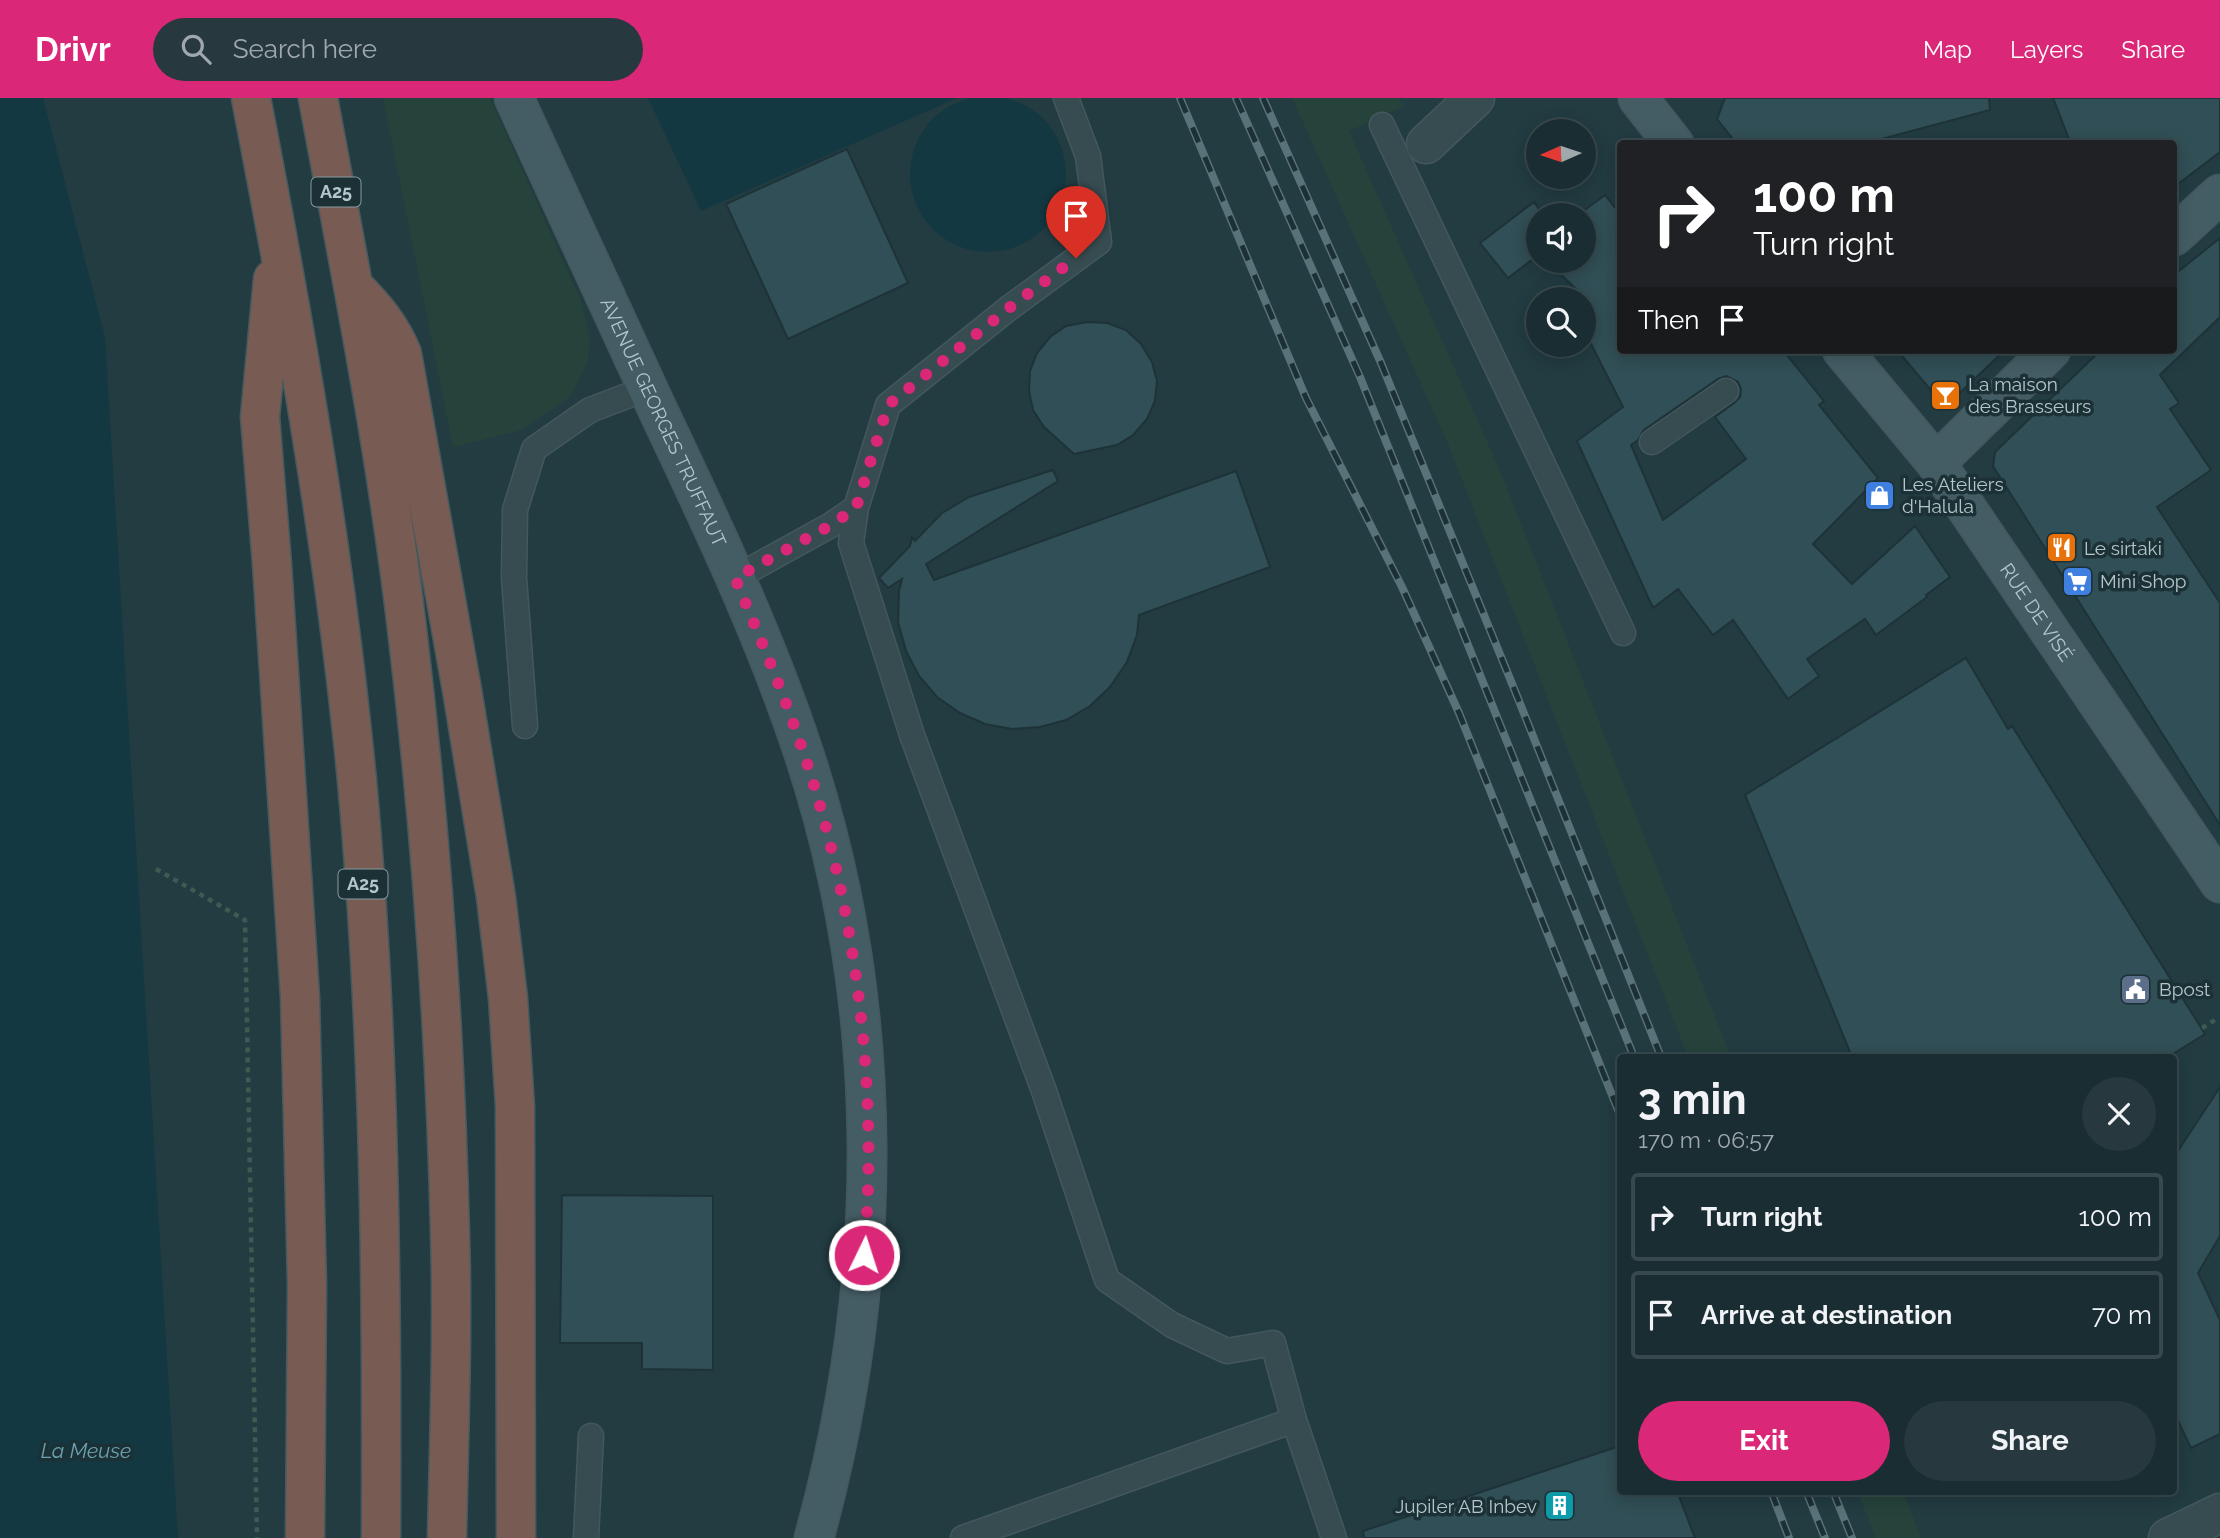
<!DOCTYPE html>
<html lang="en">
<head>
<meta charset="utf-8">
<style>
	:root { --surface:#1a2d32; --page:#27393e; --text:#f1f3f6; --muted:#9fa8ac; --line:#38494d; --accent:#db2777 }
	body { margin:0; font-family:Raleway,sans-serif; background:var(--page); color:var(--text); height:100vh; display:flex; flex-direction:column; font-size:26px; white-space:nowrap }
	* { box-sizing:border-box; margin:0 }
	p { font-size:23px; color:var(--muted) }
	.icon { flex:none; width:38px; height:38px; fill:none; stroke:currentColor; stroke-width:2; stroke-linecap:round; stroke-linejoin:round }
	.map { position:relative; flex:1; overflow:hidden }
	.panel { position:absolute; left:1617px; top:956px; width:560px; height:441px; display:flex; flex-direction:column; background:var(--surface); border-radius:7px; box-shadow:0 4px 18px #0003,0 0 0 2px var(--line) }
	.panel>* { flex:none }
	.banner { position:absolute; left:1617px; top:42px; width:560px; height:214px; border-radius:7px; box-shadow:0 4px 18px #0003,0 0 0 2px var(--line); background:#202124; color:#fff; overflow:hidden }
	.needle { width:46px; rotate:267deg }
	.tools { position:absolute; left:1526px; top:21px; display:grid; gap:14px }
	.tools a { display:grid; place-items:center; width:70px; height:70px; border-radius:50%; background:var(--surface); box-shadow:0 4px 18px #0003,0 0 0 2px var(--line); font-size:35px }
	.pin { position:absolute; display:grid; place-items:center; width:60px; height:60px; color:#fff; margin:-72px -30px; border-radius:50% 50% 50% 0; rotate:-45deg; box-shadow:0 0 7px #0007 }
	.pin .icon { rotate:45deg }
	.me { position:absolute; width:77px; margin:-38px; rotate:4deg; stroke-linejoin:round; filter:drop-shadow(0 0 5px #0008) }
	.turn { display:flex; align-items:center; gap:24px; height:147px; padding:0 21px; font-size:32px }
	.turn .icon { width:91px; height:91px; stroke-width:2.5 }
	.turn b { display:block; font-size:49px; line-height:60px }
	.then { display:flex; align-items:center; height:66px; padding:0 21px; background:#0003; gap:14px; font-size:26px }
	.round { display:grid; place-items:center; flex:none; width:74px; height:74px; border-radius:37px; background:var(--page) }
	.head { display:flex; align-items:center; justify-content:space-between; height:119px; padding:0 21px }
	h1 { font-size:42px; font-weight:700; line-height:52px }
	.cta { display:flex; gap:14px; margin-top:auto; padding:14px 21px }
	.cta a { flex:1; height:80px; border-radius:42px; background:var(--accent); color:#fff; font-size:28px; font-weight:700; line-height:80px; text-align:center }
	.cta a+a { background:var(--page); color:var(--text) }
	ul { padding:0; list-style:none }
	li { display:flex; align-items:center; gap:21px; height:88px; margin:0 14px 10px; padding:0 7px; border:4px solid var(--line); border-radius:7px }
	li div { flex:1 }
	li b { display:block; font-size:26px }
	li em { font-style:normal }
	header { display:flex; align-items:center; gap:42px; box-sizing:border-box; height:98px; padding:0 35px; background:var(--accent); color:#fff }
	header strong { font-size:33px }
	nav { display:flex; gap:38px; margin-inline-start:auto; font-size:24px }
	.search { width:490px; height:63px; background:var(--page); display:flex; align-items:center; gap:18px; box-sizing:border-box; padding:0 24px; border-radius:38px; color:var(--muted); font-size:26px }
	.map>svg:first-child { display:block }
	.green { fill:#25433b }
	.water { fill:#143841 }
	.building { fill:#314f56; stroke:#1e3338; stroke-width:2; fill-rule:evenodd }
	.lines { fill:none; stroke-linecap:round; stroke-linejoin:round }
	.lane-casing { stroke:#43585d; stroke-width:27 }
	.street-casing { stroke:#43585d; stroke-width:41 }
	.secondary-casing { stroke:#43585d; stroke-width:41 }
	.highway-casing { stroke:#45595e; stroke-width:41 }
	.path { stroke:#3e5a52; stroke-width:4.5; stroke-dasharray:5 5; stroke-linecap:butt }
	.lane { stroke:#374c51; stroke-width:24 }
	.street { stroke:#374c51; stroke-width:38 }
	.secondary { stroke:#445d65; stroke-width:38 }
	.highway { stroke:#785c53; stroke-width:38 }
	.rail-casing { stroke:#587279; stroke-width:8 }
	.rail { stroke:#1c3136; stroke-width:5; stroke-dasharray:16; stroke-linecap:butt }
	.route { stroke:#db2777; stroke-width:12; stroke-dasharray:0 21.6 }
	.labels { text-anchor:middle; stroke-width:7; stroke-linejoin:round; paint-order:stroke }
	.shield { fill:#1c3136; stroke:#86999f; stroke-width:2 }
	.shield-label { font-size:18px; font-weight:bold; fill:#b3c6cc }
	.poi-label { font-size:19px; fill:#b3c6cc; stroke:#1c3136; text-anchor:start }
	.street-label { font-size:19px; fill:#b3c6cc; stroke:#1c3136 }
	.water-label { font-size:21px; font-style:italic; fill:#69a1ae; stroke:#1c3136 }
</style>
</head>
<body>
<header>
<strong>Drivr</strong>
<div class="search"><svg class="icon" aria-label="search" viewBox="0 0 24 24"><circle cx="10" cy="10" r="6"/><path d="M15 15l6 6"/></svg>Search here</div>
<nav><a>Map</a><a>Layers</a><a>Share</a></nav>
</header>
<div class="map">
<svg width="2220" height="1440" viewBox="0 0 2220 1440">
	<rect width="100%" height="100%" fill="#223c42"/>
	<path class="green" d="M383,0H490L582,205L590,242L587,265L570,299L521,332L453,349Z
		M1292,0H1399L1404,8L1349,33L1502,377L1731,959H1688L1448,346Z
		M1857,1393H1903L1921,1440H1876Z"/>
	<path class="water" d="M910 76a78 78 0 1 1 156 0a78 78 0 1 1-156 0Z
		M0,0H43L105,239L178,1440H0Z
		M648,0H957L701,113Z"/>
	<path class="building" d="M1725,0H1989L1990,12L1863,46H1737L1717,21Z
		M2053,0H2220V54L2174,89V46H2071Z
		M847,51L908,185L788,241L726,106Z
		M1605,97L1620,116V252H1783L1824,303L1819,307L1878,380L1813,446L1852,486L1915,428L1950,479L1926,497L1927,499L1876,537L1865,521L1807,561L1819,578L1788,601L1733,522L1713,537L1678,491L1653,510L1577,343L1623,309L1584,232V199L1547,163H1584V117H1578ZM1726,278L1738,284L1741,291L1740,299L1734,305L1715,319L1746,361L1663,422L1631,347L1638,342L1644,332L1718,281Z
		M1534,104L1543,117H1538V157L1508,180L1480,145Z
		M2220,140V219L2160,277L2179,305L2170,311L2211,372L2157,409L2220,505V727L1993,368L1995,354L2101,252H2174V177Z
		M1087,224L1107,225L1126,232L1141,246L1152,264L1157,283L1155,303L1147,321L1133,337L1117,347L1074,356L1044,329L1033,312L1029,293L1030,273L1037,255L1050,239L1066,228Z
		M1897,252H2005L1945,309Z
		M1053,372L1058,383L926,466L934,482L1236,373L1270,469L1139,517L1137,537L1127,564L1110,589L1090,608L1066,622L1040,629L1012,631L985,626L960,615L937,599L919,578L906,553L898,524L899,493L902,481L888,490L879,480L910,448L912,439L915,443L942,415L969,399Z
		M1966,560L2008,631L2012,628L2205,936L2168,959H1852L1745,697Z
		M2220,989V1138L2198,1175L2220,1222V1336L2191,1350L2174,1314V1059Z
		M562,1097L713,1098V1272L642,1271V1245H560Z
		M1620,1348V1393H1677L1695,1440H1364L1363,1433Z"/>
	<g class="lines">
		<defs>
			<path id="lane" d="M1066,0L1088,58L1099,144L1009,210L888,307L856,410L851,445L912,637L1044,993L1107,1182L1172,1227L1227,1253L1273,1245L1294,1322L1334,1440
				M1382,27L1623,535
				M1652,344L1726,293
				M735,480L831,427L856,410
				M525,628L514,480L515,412L534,351L590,312L648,290
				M586,1440L591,1338
				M963,1440L1294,1322"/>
			<path id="street" d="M1426,46L1475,0
				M2168,1440L2220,1415"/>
			<g id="secondary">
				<path id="s1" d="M514,0C561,101 607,203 654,304C708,418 763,533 803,653C888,909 885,1182 814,1440"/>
				<path d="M1638,0L1674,46"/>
				<path d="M2174,138L2220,96"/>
				<path id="s2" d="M1842,252L1936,365L2220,785"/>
				<path d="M1936,365L2051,252"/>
			</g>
			<path id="highway" d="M251,0C295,227 335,454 357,683C380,935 382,1188 381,1440
				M318,0C351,177 386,353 407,531C431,731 445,933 450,1134C453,1236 449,1338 447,1440
				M273,181L260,319L272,466L300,899L307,1187L305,1440
				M355,190C375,210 391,229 402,256L462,592L496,799L508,900L515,1009L516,1440"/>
		</defs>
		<use href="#lane" class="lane-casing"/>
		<use href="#street" class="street-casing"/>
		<use href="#secondary" class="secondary-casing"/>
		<use href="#highway" class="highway-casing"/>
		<path class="path" d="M156,771L245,822L257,1440
			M2202,930L2215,922"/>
		<use href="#lane" class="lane"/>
		<use href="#street" class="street"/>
		<use href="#secondary" class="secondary"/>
		<use href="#highway" class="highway"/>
		<defs>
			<path id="rail" d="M1180,0L1306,300L1402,489L1459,615L1620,1017
				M1236,0L1360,279L1634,959
				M1263,0L1381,265L1515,593L1661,959
				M1771,1393L1789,1440
				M1806,1393L1825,1440
				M1833,1393L1852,1440"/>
		</defs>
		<use href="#rail" class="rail-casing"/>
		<use href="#rail" class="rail"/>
	</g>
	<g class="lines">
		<path class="route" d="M864,1157C879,992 856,810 803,653C783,594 759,537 735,480L831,427L856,410L888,307L1009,210L1076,160"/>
	</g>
	<defs>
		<symbol id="bar-square" viewBox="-11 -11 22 22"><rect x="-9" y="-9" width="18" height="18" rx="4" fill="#e8710a" stroke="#1c3136"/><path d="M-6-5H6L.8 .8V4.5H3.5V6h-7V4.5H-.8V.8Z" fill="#fff"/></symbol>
		<symbol id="shop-square" viewBox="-11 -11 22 22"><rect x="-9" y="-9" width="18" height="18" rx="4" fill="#3f7fe0" stroke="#1c3136"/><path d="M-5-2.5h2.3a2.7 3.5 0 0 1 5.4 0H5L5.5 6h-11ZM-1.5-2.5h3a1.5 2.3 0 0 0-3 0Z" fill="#fff"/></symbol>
		<symbol id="restaurant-square" viewBox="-11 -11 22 22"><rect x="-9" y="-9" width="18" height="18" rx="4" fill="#e8710a" stroke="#1c3136"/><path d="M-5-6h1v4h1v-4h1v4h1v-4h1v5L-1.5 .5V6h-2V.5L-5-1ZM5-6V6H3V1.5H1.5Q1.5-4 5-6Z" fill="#fff"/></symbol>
		<symbol id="supermarket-square" viewBox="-11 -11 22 22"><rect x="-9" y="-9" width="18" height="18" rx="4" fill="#3f7fe0" stroke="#1c3136"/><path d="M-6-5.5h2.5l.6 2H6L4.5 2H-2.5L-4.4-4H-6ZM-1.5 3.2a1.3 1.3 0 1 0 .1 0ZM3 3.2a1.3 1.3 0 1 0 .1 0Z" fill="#fff"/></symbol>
		<symbol id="civic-square" viewBox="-11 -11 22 22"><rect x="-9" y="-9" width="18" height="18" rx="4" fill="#5c6f8a" stroke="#1c3136"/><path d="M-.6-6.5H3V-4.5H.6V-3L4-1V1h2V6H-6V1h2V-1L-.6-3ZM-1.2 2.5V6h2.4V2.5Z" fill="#fff"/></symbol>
		<symbol id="building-square" viewBox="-11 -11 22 22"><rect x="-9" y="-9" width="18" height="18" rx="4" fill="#0f9aa8" stroke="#1c3136"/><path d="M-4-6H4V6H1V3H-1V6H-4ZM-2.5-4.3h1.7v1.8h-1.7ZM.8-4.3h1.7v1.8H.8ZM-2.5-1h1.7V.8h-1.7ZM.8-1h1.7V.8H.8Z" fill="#fff"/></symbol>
	</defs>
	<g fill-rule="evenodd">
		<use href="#bar-square" x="1928" y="280" width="35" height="35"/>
		<use href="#shop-square" x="1862" y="380" width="35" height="35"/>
		<use href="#restaurant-square" x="2044" y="432" width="35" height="35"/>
		<use href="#supermarket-square" x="2060" y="466" width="35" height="35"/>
		<use href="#civic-square" x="2118" y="874" width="35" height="35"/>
		<use href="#building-square" x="1542" y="1390" width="35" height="35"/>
	</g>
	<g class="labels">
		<g class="shield">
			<rect x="311.5" y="79.5" width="49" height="29" rx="5"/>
			<rect x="338.5" y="771.5" width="49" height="29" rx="5"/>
		</g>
		<g class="shield-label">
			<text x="336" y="100">A25</text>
			<text x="363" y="792">A25</text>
		</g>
		<g class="poi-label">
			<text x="1968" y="293">La maison<tspan x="1968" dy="22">des Brasseurs</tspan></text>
			<text x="1902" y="393">Les Ateliers<tspan x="1902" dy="22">d'Halula</tspan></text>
			<text x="2084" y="457">Le sirtaki</text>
			<text x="2100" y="490">Mini Shop</text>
			<text x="2159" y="898">Bpost</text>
			<text x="1537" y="1415" text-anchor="end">Jupiler AB Inbev</text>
		</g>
		<g class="street-label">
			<text dy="7" stroke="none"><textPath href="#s1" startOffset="357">AVENUE GEORGES TRUFFAUT</textPath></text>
			<text dy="7" stroke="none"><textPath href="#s2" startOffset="327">RUE DE VISÉ</textPath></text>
		</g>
		<g class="water-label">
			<text x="86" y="1360">La Meuse</text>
		</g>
	</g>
</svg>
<div class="tools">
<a><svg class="needle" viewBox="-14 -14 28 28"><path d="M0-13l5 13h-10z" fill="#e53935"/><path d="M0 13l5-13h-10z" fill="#9fa8ac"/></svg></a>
<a><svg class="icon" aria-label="sound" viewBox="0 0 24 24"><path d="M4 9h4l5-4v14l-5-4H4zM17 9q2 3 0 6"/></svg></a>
<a><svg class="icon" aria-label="search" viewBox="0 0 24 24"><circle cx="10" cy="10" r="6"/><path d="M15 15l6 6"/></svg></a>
</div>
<div class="pin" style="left:1076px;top:160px;background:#d93025"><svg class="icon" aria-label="arrive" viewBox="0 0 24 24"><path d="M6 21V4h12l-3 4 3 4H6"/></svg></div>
<svg class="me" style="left:864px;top:1157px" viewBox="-20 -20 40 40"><circle r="17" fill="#db2777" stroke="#fff" stroke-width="3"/><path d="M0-11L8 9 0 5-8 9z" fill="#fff"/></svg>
<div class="banner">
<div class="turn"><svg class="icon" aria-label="right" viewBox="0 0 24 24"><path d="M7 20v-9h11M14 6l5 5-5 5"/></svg><div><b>100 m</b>Turn right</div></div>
<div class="then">Then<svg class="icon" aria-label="arrive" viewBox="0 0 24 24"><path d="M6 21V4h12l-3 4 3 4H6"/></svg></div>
</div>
<section class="panel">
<div class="head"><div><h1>3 min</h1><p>170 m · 06:57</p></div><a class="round"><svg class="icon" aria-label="close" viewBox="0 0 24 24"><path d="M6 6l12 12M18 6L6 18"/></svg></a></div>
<ul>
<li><svg class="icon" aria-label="right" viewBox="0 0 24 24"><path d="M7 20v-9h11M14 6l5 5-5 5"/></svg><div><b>Turn right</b></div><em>100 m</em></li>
<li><svg class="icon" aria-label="arrive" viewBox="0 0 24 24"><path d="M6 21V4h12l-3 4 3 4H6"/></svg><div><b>Arrive at destination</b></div><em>70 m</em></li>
</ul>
<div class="cta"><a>Exit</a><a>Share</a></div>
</section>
</div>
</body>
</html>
